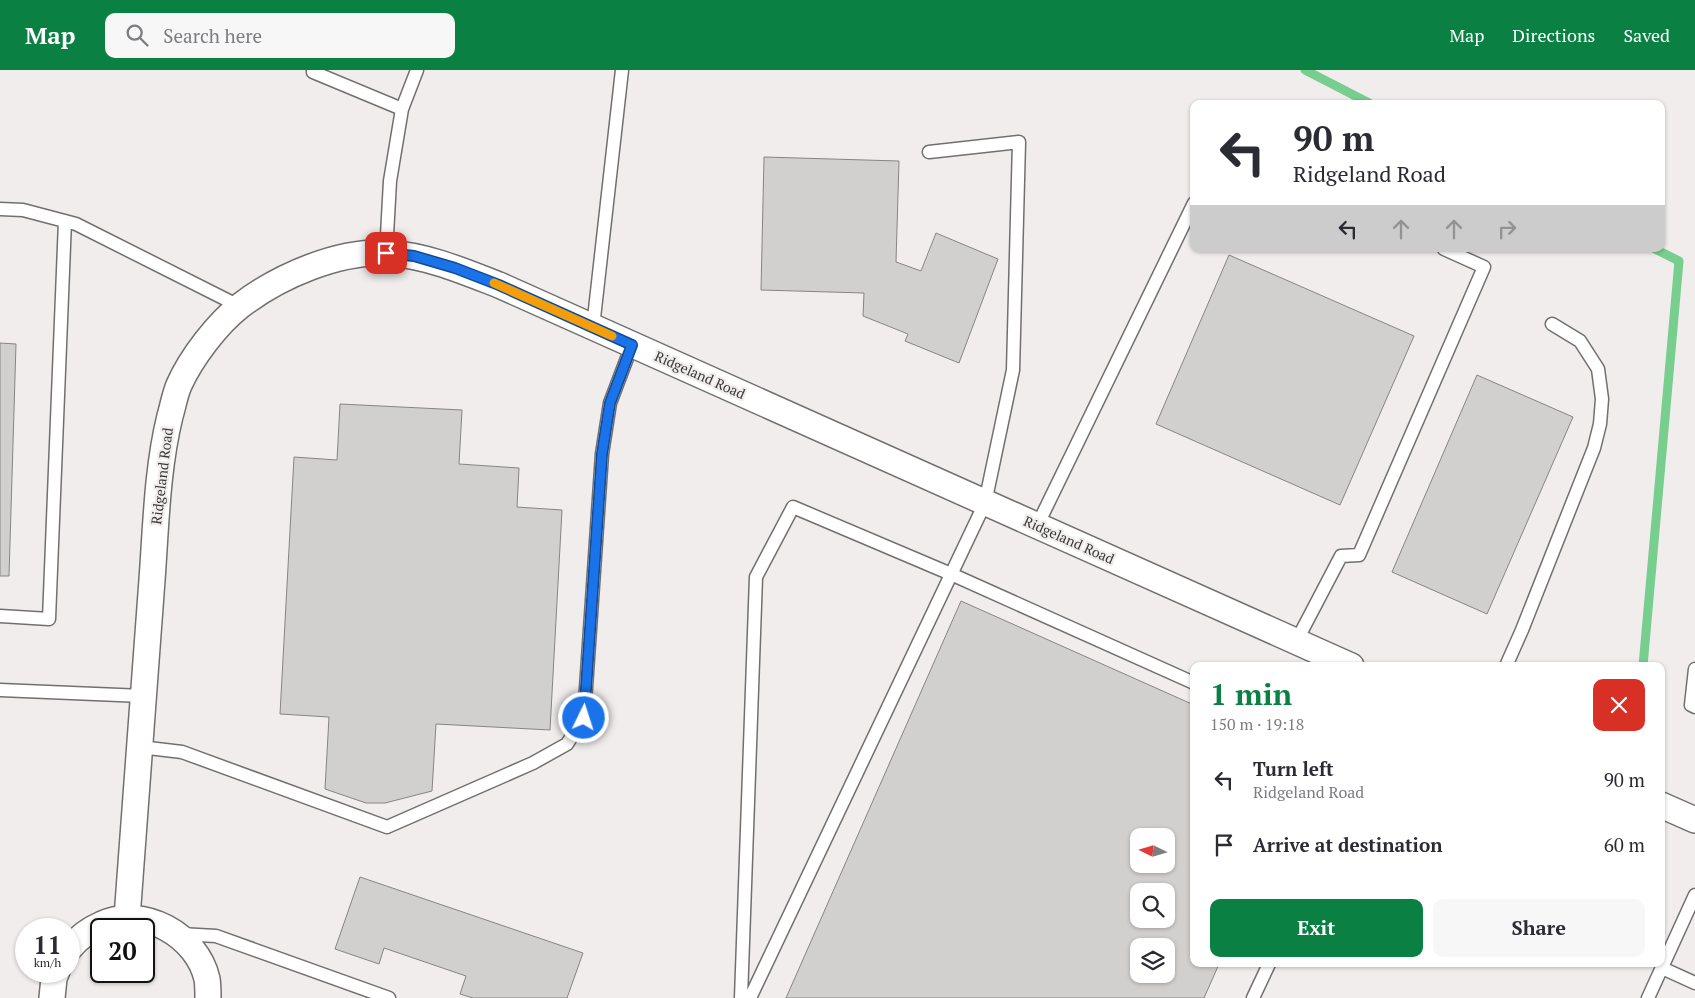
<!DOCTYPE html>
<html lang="en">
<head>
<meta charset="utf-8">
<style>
	:root { --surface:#fff; --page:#f7f7f7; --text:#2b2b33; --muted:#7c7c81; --accent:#0b8043 }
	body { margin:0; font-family:"PT Serif",serif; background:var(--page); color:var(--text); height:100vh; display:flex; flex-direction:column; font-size:19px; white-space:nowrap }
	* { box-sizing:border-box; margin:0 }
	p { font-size:16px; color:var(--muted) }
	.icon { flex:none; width:28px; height:28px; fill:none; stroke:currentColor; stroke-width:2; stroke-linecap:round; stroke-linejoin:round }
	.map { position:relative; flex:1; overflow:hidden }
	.panel { position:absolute; left:1190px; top:592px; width:475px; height:305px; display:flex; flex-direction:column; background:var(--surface); border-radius:10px; box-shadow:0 1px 4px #0004 }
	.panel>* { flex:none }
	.top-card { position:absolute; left:1190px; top:30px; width:475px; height:152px; border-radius:10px; box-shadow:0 1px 4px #0004; background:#fff; color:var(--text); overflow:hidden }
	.needle { width:32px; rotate:275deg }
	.controls { position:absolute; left:1130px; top:758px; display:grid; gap:10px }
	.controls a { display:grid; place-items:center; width:45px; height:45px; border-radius:10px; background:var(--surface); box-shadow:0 1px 4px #0004; font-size:25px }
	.speed { position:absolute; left:15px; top:848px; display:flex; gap:10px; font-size:25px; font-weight:700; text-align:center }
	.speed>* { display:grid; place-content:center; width:65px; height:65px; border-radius:50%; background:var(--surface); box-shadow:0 1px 4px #0004; line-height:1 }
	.speed small { font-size:12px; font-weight:400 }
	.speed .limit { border:2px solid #111; border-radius:8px; background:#fff; color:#111 }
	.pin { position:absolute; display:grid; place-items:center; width:42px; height:42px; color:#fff; margin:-21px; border-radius:10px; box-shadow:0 2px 8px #0006 }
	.me { position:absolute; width:55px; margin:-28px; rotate:4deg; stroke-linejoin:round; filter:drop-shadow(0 0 4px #0008) }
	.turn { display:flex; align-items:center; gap:18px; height:105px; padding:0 20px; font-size:22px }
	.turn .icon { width:65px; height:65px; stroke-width:2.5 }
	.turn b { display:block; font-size:35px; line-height:42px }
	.lanes { display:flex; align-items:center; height:48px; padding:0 20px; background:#0003; justify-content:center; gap:25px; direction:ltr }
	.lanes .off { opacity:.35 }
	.round { display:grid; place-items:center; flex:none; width:52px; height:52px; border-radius:10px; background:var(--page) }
	.headline { display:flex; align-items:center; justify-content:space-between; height:85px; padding:0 20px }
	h1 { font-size:30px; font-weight:700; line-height:38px; color:var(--accent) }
	.primary-button { display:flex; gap:10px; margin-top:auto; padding:10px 20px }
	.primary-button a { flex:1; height:58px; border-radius:10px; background:var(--accent); color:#fff; font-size:20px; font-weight:700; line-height:58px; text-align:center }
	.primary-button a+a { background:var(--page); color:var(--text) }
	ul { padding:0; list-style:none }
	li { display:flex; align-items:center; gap:15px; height:65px; padding:0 20px }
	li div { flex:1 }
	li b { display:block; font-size:19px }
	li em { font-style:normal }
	header { display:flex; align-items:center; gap:30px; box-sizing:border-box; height:70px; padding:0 25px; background:var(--accent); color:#fff }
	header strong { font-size:24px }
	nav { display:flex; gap:28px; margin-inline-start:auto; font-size:18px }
	.search { width:350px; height:45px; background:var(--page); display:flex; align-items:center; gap:12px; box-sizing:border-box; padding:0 18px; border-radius:10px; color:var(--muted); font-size:19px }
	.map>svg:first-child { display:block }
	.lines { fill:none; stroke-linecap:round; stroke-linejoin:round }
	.stream { stroke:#77ce8f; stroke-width:9 }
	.building { fill:#d2cfcf; stroke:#888485; fill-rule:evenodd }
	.lane-casing { stroke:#726f6f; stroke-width:15 }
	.street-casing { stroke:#726f6f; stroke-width:28 }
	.lane { stroke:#fff; stroke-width:12 }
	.street { stroke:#fff; stroke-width:25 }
	.route-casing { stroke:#114b97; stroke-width:12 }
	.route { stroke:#1a73e8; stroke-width:9 }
	.slow { stroke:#f59e0b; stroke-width:9 }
	.labels { text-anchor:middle; stroke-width:4.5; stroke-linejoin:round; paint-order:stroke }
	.street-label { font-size:14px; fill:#3a3839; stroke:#f1eded }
</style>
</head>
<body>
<header>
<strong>Map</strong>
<div class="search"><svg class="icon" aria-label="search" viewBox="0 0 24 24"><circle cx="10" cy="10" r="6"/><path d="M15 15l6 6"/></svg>Search here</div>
<nav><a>Map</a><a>Directions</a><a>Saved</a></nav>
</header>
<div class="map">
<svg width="1695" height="928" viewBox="0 0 1695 928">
	<rect width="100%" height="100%" fill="#f1eded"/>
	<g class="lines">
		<path class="stream" d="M1305,0L1371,34
			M1643,596L1679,191L1655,179"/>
	</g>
	<path class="building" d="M764,87L899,91L896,192L921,201L936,163L998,189L959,293L905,271L908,264L863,246L864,223L761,220Z
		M1229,185L1414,266L1340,435L1156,354Z
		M0,273L16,274L9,506H0Z
		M1477,305L1573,347L1487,544L1392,502Z
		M340,334L462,340L459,394L519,398L517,437L562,440L550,660L436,654L432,721L385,733H366L325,719L329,647L280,644L294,387L337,390Z
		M961,531L1194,635V894H1219L1204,928H786ZM1139,766H1166V794H1139ZM1139,821H1166V849H1139ZM1139,876H1166V904H1139Z
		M360,807L583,883L567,928H473L460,924L466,906L384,878L379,894L335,879Z"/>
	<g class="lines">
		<defs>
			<path id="lane" d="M313,0V2L402,39
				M0,139L23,140L76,154L239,236
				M386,183L390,111L402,39L417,0
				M593,257L622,0
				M1037,456L1194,133
				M0,546L49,549L65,151
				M1296,572L1341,486L1359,485L1484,197L1444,179
				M1506,596L1522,560L1594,378L1600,354L1602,329L1598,299L1580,271L1552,254
				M1695,599L1691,635L1695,637
				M0,620L143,626
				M140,677L182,682L387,757L533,693L567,674L584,647L602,384L610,333L632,275
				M180,864L216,866L389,928
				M1662,898L1695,913
				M741,928L756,507L793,437L951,504L1194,613
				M750,928L985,433L1013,300L1019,72L929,82
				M1253,928L1269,894
				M1648,928L1695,825"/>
			<path id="street" d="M1661,735L1695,750
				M127,848C136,735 144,622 152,510C156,455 157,399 170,346C173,336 175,324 179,315C191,288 217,254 240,236C279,206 339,180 389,183C428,186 463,201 499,215L1351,596
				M69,879C78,868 88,860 102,854C143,835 197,865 207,909C208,915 208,922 208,928
				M52,928L54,908L57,901"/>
		</defs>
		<use href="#lane" class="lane-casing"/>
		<use href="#street" class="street-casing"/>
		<use href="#lane" class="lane"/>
		<use href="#street" class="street"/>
	</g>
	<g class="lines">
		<defs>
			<path id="route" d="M386,183L414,186L455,198L499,215L632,275L610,333L602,384L584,648"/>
		</defs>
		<use href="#route" class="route-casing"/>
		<use href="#route" class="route"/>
		<path class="slow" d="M494,213L612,266"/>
	</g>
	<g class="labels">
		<g class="street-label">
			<text transform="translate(700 305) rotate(24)" y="5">Ridgeland Road</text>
			<text transform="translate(162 406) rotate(-83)" y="5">Ridgeland Road</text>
			<text transform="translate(1069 470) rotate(24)" y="5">Ridgeland Road</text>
		</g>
	</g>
</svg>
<div class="controls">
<a><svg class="needle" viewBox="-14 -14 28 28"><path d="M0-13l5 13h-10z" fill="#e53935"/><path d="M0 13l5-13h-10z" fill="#7c7c81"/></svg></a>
<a><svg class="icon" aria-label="search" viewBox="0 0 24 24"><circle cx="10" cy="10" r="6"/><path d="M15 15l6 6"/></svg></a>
<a><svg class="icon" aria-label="layers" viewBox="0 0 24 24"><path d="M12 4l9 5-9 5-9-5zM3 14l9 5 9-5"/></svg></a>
</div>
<div class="speed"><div>11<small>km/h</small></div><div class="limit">20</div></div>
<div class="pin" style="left:386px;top:183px;background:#d93025"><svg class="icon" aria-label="arrive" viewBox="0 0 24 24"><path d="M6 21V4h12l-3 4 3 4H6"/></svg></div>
<svg class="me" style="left:584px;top:648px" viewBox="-20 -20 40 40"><circle r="17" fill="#1a73e8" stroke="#fff" stroke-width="3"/><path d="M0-11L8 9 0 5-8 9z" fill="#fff"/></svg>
<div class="top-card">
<div class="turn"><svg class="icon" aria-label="left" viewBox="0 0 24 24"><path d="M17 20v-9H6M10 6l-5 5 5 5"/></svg><div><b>90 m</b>Ridgeland Road</div></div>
<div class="lanes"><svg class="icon" aria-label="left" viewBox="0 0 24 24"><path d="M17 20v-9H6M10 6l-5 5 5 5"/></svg><svg class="icon off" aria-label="ahead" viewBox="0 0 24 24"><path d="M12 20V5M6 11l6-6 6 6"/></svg><svg class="icon off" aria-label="ahead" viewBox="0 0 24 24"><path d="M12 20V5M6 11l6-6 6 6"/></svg><svg class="icon off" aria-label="right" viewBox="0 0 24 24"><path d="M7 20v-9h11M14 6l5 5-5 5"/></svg></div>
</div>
<section class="panel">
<div class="headline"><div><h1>1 min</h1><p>150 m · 19:18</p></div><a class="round" style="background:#d93025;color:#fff"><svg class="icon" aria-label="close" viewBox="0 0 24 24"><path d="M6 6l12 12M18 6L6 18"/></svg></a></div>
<ul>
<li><svg class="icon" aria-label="left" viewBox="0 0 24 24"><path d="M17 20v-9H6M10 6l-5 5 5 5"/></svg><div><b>Turn left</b><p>Ridgeland Road</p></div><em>90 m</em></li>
<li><svg class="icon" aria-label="arrive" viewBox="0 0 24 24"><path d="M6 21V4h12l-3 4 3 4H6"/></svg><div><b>Arrive at destination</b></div><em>60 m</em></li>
</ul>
<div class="primary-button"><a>Exit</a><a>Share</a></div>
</section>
</div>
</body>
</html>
